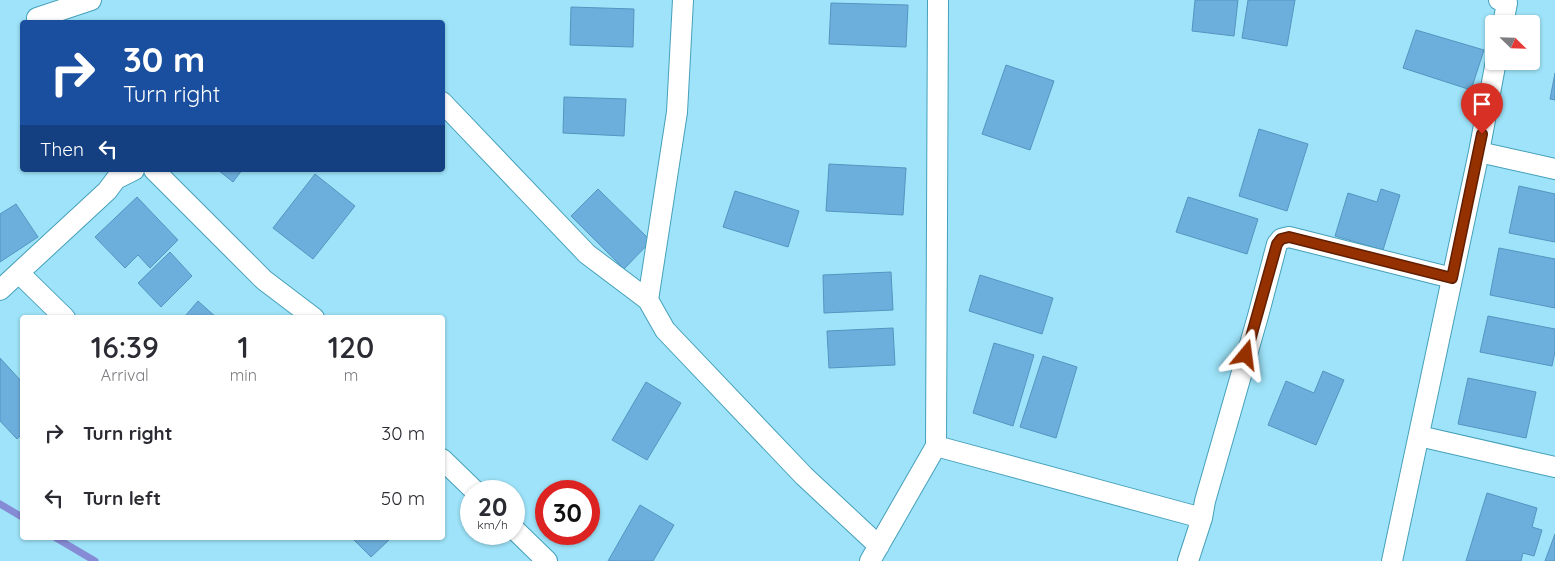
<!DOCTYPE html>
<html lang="en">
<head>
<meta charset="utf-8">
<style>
	:root { --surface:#fff; --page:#f7f7f7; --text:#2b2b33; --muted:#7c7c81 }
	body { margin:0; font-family:Quicksand,sans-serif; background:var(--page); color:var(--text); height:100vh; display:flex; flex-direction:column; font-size:19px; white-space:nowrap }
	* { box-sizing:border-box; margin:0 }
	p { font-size:16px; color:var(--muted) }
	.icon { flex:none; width:28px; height:28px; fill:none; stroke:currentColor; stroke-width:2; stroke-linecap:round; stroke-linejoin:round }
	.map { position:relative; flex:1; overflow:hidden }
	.sheet { position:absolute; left:20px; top:315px; width:425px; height:225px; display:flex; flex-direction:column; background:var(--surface); border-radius:5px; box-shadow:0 1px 4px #0004 }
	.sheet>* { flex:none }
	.banner { position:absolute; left:20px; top:20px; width:425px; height:152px; border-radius:5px; box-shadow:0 1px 4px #0004; background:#1a4fa0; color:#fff; overflow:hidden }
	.needle { width:32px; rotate:113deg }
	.tools { position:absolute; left:1485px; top:15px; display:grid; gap:10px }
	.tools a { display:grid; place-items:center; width:55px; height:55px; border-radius:5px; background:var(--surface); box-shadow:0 1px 4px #0004; font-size:25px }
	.speed { position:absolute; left:460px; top:480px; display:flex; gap:10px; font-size:25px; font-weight:700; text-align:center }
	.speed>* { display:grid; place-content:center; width:65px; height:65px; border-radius:50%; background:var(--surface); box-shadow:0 1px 4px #0004; line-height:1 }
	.speed small { font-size:12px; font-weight:400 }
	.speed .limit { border:8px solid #d22; background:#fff; color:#111 }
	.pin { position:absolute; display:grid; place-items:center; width:42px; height:42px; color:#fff; margin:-51px -21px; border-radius:50% 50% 50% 0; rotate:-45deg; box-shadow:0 0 5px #0007 }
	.pin .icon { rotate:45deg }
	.me { position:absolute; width:55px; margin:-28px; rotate:16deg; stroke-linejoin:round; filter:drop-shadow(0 0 4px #0008) }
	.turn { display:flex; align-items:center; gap:18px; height:105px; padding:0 20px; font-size:22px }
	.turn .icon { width:65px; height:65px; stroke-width:2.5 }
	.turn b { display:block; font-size:35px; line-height:42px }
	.then { display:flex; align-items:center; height:48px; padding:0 20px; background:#0003; gap:10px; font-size:19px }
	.eta { display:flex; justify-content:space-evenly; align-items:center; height:85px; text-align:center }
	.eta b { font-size:30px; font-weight:600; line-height:35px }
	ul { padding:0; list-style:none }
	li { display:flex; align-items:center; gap:15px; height:65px; padding:0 20px }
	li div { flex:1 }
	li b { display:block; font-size:19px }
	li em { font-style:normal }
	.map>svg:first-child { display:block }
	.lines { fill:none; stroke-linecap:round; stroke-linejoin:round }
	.stream { stroke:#868bd5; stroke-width:7 }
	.building { fill:#6dafdc; stroke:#5495c1 }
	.street-casing { stroke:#45a0ba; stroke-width:22 }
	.street { stroke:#fff; stroke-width:20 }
	.route-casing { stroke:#611f00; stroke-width:12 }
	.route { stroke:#953000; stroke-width:9 }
</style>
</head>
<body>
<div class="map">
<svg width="1555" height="561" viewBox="0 0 1555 561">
	<rect width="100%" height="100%" fill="#9ee3f9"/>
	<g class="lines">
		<path class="stream" d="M0,504L22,517
			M56,538L95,561"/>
	</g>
	<path class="building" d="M1195,0H1238L1234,36L1192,31Z
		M1248,0H1295L1287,46L1242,38Z
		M831,3L908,5L906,47L829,44Z
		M571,7L634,9L633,47L570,45Z
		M1416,30L1484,50L1471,90L1403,68Z
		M1006,65L1054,81L1030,150L982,134Z
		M1555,73V100L1550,99Z
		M564,97L626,99L624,136L563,133Z
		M1259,129L1308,144L1287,211L1239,196Z
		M829,164L906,168L903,215L826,211Z
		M218,170H242L233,182Z
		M315,174L355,206L313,259L273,228Z
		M1519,186L1555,194V242L1509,233Z
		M598,189L651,241L624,269L571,216Z
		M1381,189L1400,195L1383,250L1335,236L1348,193L1377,202Z
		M735,191L799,211L788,247L723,227Z
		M137,197L178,240L150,268L138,255L125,268L95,237Z
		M1188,197L1258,219L1247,254L1176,232Z
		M16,204L38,237L0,262V214Z
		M1499,248L1555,259V308L1490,295Z
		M170,252L192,276L161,307L138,283Z
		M891,272L893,310L824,313L823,275Z
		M980,275L1053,298L1042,334L969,311Z
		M198,301L217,318H189L186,315Z
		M1488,316L1555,329V352L1552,366L1480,352Z
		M893,328L895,365L829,368L827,331Z
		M994,343L1034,355L1013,426L973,413Z
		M1043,356L1077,367L1056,438L1020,427Z
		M0,358L22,382V434L17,439L0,421Z
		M1323,371L1344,380L1316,445L1268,425L1286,381L1314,393Z
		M1468,378L1536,392L1526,438L1458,424Z
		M646,382L681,403L647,460L612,440Z
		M1487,493L1537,508L1532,527L1542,530L1534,556L1523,553L1521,561H1466Z
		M640,505L674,525L653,561H608Z
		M1555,534V561H1545Z
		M352,538H391L371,557Z"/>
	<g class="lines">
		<defs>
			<path id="street" d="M683,0L677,112L648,300L665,330L804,476L879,546
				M1499,0L1507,3L1503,24
				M37,18L91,0
				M442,102L587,254L648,300
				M1479,152L1555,169
				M154,170L264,280L314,318
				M19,273L65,318
				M0,290L107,191L116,179L134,170
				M1419,436L1555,467
				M936,446L1202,518
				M442,459L475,491
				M514,529L547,561
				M870,561L936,446L938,0
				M1188,561L1202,518L1205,501L1258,316L1277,244L1281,239L1289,237L1452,278
				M1392,561L1479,152L1496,61"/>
		</defs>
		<use href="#street" class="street-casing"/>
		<use href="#street" class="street"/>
	</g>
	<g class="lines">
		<defs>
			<path id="route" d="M1246,355L1277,244L1281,239L1289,237L1452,278L1482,134"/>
		</defs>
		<use href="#route" class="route-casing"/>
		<use href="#route" class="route"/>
	</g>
</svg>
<div class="tools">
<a><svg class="needle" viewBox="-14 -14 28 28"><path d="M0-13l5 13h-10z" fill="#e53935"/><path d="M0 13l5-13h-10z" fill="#7c7c81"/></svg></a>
</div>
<div class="speed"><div>20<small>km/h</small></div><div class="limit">30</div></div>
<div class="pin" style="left:1482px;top:134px;background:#d93025"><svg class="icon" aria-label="arrive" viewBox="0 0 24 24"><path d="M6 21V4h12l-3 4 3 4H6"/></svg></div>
<svg class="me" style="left:1246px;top:355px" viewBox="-20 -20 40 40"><path d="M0-17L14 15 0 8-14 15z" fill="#953000" stroke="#fff" stroke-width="4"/></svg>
<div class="banner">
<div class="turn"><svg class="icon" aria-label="right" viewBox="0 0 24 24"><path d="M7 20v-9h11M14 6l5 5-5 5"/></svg><div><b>30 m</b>Turn right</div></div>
<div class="then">Then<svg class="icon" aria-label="left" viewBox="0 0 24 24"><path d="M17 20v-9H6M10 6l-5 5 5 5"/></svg></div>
</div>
<section class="sheet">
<div class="eta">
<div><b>16:39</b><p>Arrival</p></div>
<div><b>1</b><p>min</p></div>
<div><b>120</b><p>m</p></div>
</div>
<ul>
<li><svg class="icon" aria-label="right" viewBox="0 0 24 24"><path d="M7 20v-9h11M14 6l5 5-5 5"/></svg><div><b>Turn right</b></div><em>30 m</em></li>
<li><svg class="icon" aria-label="left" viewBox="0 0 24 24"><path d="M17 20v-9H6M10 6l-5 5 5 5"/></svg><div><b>Turn left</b></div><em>50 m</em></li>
</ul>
</section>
</div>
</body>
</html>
